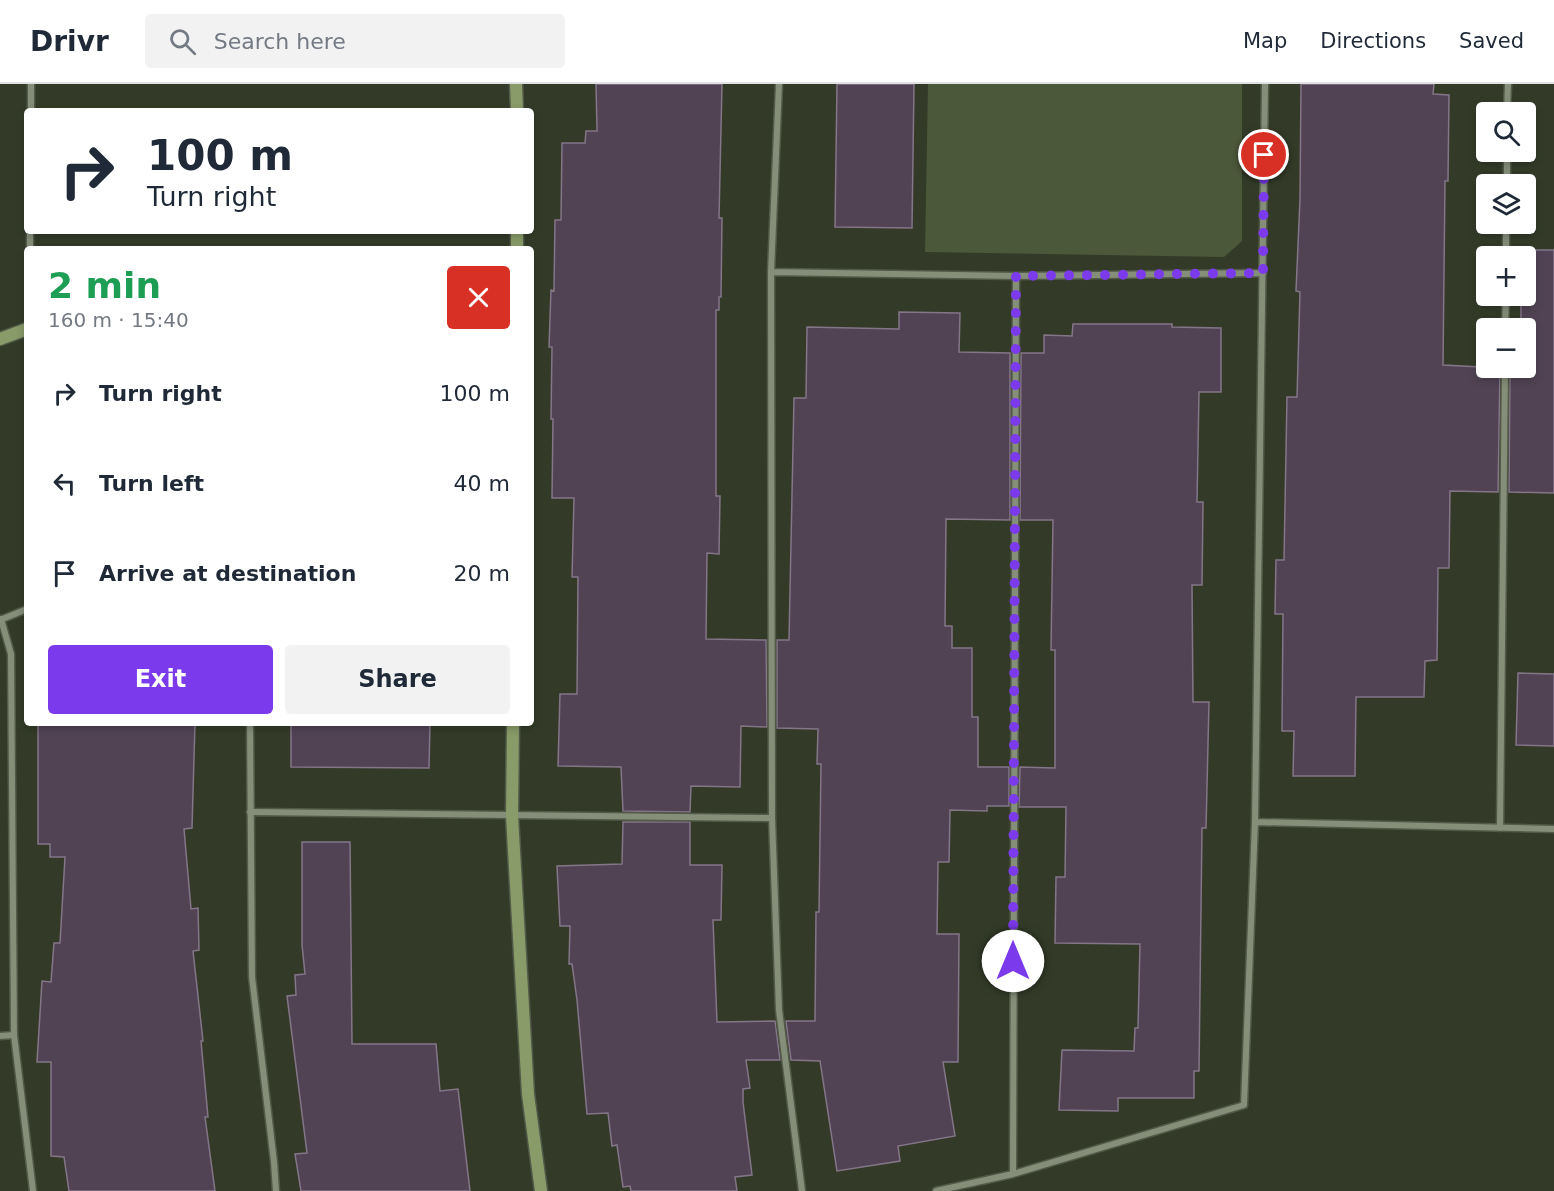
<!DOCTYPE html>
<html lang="en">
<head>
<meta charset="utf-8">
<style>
	:root { --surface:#fff; --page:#f2f2f3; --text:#1f2937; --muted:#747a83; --line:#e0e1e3; --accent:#7c3aed }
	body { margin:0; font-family:"DejaVu Sans",sans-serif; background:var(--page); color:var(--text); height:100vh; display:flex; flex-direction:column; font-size:22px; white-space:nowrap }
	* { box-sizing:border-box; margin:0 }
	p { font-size:20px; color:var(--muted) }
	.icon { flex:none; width:33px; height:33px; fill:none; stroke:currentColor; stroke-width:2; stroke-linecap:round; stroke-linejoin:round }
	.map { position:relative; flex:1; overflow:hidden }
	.details { position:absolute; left:24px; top:162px; width:510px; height:480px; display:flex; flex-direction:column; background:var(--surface); border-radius:6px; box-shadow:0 3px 9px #0003 }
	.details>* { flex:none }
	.hud { position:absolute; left:24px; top:24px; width:510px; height:126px; border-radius:6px; box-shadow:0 3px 9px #0003; background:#fff; color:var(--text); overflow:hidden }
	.controls { position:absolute; left:1476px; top:18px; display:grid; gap:12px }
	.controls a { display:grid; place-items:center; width:60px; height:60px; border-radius:6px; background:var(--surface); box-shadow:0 3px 9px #0003; font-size:30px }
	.pin { position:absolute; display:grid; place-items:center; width:51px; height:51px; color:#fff; margin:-26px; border:3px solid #fff; border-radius:50%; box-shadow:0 2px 6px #0007 }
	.me { position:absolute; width:66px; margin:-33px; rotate:0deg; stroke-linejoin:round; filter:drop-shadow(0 0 4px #0008) }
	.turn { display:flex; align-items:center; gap:21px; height:126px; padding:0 24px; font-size:27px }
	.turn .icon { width:78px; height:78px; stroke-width:2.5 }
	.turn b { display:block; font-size:42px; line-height:51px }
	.round { display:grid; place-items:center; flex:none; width:63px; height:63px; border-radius:6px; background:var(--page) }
	.summary { display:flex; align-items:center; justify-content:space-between; height:102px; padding:0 24px }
	h1 { font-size:36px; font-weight:800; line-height:45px; color:#1e9e55 }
	.cta { display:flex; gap:12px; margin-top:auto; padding:12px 24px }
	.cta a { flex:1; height:69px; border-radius:6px; background:var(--accent); color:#fff; font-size:24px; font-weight:800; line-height:69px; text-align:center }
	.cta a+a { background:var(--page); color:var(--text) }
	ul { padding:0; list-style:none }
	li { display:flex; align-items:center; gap:18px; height:90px; padding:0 24px }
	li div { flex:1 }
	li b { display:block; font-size:22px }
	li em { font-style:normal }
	header { display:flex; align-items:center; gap:36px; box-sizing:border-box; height:84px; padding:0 30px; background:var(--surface); border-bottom:2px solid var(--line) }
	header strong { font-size:28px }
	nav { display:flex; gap:33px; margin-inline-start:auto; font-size:21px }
	.search { width:420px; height:54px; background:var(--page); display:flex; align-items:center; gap:15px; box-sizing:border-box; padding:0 21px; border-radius:6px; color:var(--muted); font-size:22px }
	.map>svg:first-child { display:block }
	.green { fill:#4c583a }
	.building { fill:#514354; stroke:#847588; stroke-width:1.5 }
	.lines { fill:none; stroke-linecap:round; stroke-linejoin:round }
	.street-casing { stroke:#525948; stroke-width:9 }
	.secondary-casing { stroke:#525948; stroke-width:15 }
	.street { stroke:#858e79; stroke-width:6 }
	.secondary { stroke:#899b69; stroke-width:12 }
	.route { stroke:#7c3aed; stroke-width:10; stroke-dasharray:0 18 }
</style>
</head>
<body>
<header>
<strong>Drivr</strong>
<div class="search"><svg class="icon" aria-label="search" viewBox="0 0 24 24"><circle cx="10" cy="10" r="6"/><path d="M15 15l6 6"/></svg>Search here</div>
<nav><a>Map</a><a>Directions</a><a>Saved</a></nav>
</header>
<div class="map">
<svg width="1554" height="1107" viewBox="0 0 1554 1107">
	<rect width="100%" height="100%" fill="#333b28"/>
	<path class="green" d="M928,0H1242V157L1224,173L925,168Z"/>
	<path class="building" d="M596,0H722L719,134H722L721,213H719V226H716V412H720L719,470L707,469L706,555L766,556L767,643L741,642L740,703L691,702L690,728L623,727L621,683L558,682L560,610H577L578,493H572L574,414H552L553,335H551L552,263H549L551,206L554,207L555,136H561L562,59H585L586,47H597Z
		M837,0H914L912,144L835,143Z
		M1301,0H1434L1433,10L1449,11L1448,97H1445L1443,281L1500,284L1498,408L1450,407L1449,484H1438L1437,576L1425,577L1424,613H1356L1355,692H1293L1294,647H1282L1283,530H1275L1276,476H1284L1287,313H1297L1300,208L1296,207L1300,115Z
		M1522,166H1554V409L1509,408L1510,284H1526V244H1521V212H1526V172H1521Z
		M899,228L960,229L959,268L1010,269V436L946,435L945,542H952V564H972V633H978V683H1009V722H987V727L950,726L949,778H938L937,850H959L958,978H943L955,1052L898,1062L900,1077L837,1087L820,977L791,976L786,937H815L816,828H819L821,680H817L818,645L777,644V556H789L794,314H806L807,243L899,245Z
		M1073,240H1172V243L1221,244V308H1199L1197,418H1203L1202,501H1192L1193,618H1209L1206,744H1202L1199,987H1194V1014H1118V1027L1059,1026L1062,966L1134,967L1135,944H1138L1140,860L1055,859L1056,793H1065L1066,723H1019L1020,683L1055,684V566H1051L1053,436H1020L1021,269H1044V251L1072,252Z
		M1518,589L1554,590V662L1516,661Z
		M38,639H195L192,744L184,745L191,825L198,824L199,866L193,867L203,957H201L208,1033H205L215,1107H69L64,1073L51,1072V978H37L42,897L51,898L54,859H60L65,773H50V760H38Z
		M291,639H430L429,684L291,683Z
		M623,738H690V781H722L721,836H713L717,938L775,937L780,976H746L750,1004L743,1005V1018L752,1091L735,1093L737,1107H631L630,1102L623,1103L617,1061L612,1062L608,1029L587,1030L577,916L572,880H569L570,842H560L557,782L622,780Z
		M302,758H350L352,960H436L440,1007L458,1005L470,1107H301L295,1070L307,1069L287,912L296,911L295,891L305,890L302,861Z"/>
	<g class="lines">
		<defs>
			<path id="street" d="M779,0L771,188L772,734L779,926L802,1107
				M31,27V0
				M1507,28L1508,0
				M1507,100V68
				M30,165V147
				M1506,172V140
				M771,188L1016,192L1263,189
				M1505,244L1506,212
				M1,535L11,570L14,951L33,1107
				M0,536L27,525
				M250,639L252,893L274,1078L276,1107
				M250,728L772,734
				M1255,738L1554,745
				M1500,744L1505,284
				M0,952L14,951
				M1013,1090L1016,192
				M936,1107L1013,1090L1244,1021L1255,738L1265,0"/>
			<path id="secondary" d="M516,0L517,27
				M517,147V165
				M0,255L27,245
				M513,639L512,732L528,1010L541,1107"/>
		</defs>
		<use href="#street" class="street-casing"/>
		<use href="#secondary" class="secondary-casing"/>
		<use href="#street" class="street"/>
		<use href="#secondary" class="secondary"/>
	</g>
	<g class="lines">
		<path class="route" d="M1013,877L1016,192L1263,189L1264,71"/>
	</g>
</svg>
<div class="controls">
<a><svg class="icon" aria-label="search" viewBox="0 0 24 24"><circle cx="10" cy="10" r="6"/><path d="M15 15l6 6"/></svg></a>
<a><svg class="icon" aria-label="layers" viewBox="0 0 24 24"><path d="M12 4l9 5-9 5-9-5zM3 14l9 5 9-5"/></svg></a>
<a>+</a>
<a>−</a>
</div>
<div class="pin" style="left:1264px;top:71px;background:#d93025"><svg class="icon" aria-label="arrive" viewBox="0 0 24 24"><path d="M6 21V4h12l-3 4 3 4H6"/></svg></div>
<svg class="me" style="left:1013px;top:877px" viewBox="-20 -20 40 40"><circle r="19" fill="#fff"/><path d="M0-13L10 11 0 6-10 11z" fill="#7c3aed"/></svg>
<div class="hud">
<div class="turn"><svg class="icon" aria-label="right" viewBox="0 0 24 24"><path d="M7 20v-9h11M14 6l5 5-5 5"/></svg><div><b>100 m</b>Turn right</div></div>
</div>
<section class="details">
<div class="summary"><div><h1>2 min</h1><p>160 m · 15:40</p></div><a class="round" style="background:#d93025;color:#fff"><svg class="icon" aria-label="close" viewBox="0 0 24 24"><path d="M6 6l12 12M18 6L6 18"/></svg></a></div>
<ul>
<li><svg class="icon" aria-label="right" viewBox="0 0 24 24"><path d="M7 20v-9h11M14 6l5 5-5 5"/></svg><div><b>Turn right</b></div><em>100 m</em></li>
<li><svg class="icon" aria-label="left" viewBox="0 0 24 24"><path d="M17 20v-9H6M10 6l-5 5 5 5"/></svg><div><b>Turn left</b></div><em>40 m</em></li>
<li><svg class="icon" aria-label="arrive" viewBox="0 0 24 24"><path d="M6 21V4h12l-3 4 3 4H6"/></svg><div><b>Arrive at destination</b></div><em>20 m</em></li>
</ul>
<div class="cta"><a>Exit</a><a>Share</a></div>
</section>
</div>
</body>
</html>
